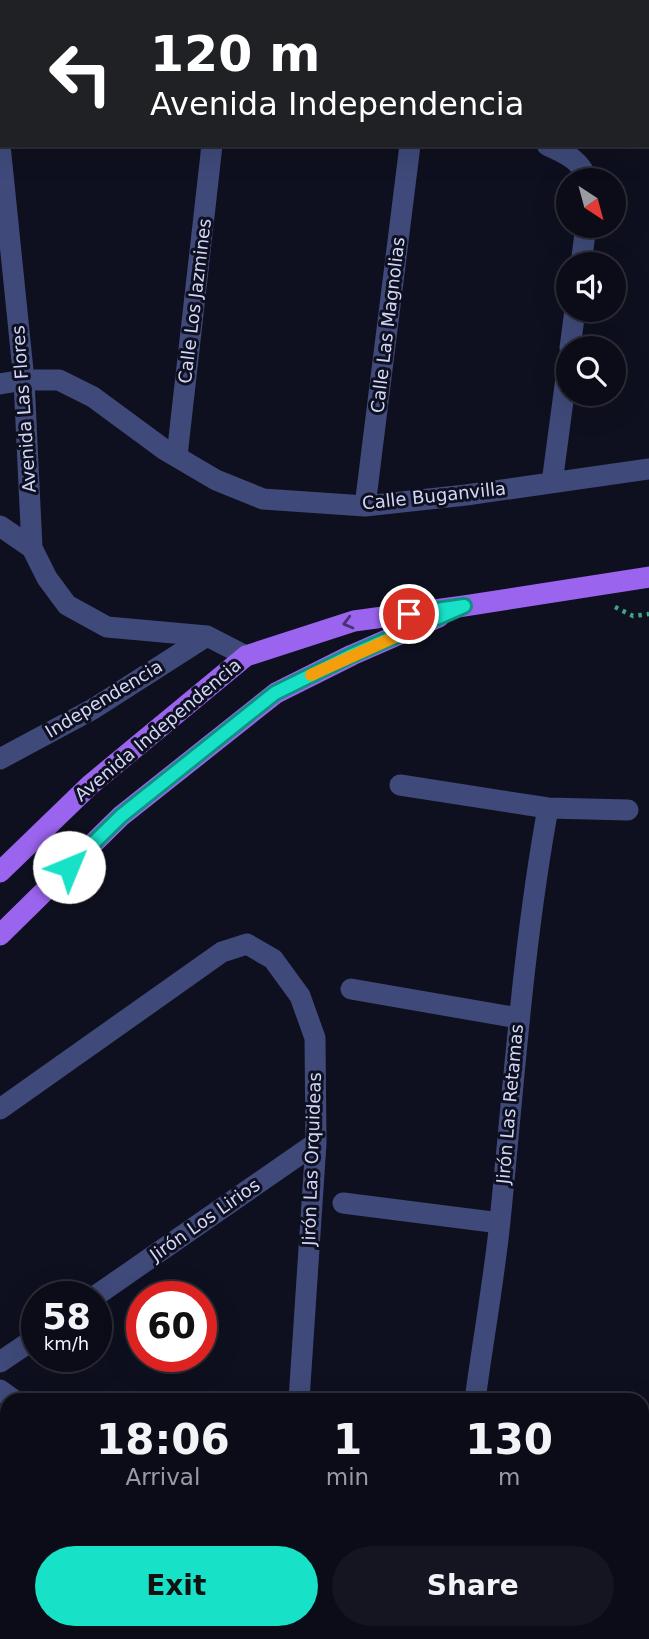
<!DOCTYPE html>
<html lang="en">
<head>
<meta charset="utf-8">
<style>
	:root { --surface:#0b0c17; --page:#141520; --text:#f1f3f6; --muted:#9a9ba1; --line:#2b2c36; --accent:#17e1c7 }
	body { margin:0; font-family:"DejaVu Sans",sans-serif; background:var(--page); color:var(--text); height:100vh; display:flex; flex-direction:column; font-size:26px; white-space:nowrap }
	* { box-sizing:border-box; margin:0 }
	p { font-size:23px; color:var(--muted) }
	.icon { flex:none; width:38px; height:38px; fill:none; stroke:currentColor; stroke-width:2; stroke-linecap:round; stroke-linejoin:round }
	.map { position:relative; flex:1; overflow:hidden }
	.sheet { position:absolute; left:0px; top:1393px; width:649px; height:247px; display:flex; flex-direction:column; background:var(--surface); border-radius:21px 21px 0 0; box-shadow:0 7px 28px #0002,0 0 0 2px var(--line) }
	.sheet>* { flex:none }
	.top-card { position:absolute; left:0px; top:0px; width:649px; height:147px; box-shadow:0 7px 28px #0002,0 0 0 2px var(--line); background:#202124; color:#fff; overflow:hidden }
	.needle { width:46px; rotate:144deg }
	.tools { position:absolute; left:556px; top:168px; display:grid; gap:14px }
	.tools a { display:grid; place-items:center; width:70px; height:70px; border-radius:50%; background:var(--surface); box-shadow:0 7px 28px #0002,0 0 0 2px var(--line); font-size:35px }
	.speed { position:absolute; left:21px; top:1281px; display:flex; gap:14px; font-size:35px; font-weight:700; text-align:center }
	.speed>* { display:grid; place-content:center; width:91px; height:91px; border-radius:50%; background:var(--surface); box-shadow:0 7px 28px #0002,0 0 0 2px var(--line); line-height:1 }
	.speed small { font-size:18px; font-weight:400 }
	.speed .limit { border:10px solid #d22; background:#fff; color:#111 }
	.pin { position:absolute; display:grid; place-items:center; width:60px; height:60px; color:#fff; margin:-30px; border:4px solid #fff; border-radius:50%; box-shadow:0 2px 7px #0007 }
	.me { position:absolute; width:77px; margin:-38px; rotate:45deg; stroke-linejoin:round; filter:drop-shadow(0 0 5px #0008) }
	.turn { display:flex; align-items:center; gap:24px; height:147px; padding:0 35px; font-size:32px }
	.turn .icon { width:91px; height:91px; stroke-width:2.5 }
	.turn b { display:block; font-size:49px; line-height:60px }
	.eta { display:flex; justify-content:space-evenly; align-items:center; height:119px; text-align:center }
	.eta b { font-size:42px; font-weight:700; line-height:49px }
	.primary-button { display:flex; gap:14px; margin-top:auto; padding:14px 35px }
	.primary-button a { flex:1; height:80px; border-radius:42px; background:var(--accent); color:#111; font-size:28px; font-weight:700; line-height:80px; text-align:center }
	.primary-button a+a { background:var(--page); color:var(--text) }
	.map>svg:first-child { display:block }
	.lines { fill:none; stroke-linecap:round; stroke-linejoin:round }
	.path { stroke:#3aa687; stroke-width:4.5; stroke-dasharray:3.5 5; stroke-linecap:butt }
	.minor { stroke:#3f4a7a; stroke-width:21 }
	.major { stroke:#9b64ef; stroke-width:21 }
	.oneway { stroke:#473272 }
	.route-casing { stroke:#0f9281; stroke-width:18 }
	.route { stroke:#17e1c7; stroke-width:12 }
	.slow { stroke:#f59e0b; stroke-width:12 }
	.labels { text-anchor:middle; stroke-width:6; stroke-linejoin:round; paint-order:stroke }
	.street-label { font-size:18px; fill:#d2d7fa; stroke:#0f101f }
</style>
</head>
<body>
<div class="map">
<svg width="649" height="1639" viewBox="0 0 649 1639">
	<rect width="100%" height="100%" fill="#0f101f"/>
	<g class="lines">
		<path class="path" d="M615,607L633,616L649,614"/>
		<path class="minor" d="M211,0L217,2
			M0,145L24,380L32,548
			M547,145C565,154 581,159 587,180
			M581,264L586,226
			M570,348L575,310
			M0,384L24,380H59L93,397L165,450L216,480L263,499L365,506L466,495L649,469
			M177,456L212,145
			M552,483L569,356
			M365,506L410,145
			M0,526L32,548L47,578L67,605L107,627L207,636L246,656
			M0,759L93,709L207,636
			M400,785L548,808L628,810
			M351,989L518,1018
			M0,1109L222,952L247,944L273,959L300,996L315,1038L316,1143L299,1400
			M343,1203L500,1223
			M94,1297L316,1143
			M0,1362L37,1337
			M0,1390L14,1400
			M475,1400C483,1340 494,1280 500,1221C514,1083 523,945 548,808
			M642,1452L649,1453
			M642,1597L649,1533
			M0,1607L7,1602
			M337,1633L346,1639
			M442,1639L443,1633
			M638,1639V1633"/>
		<path class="major" d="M0,872L90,785L246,656L354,621L464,606L649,577
			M0,935L121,816L276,693L352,655L439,617"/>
	</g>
	<defs><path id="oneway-chevron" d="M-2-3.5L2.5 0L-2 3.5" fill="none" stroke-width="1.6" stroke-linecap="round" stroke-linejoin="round" transform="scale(1.75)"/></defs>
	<use class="oneway" href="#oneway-chevron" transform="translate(348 623) rotate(165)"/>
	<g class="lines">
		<defs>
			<path id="route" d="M69,867L121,816L275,693L352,655L464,606L409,614"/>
		</defs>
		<use href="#route" class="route-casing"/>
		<use href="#route" class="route"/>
		<path class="slow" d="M311,675L408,631"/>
	</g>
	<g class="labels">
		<g class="street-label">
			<text transform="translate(195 301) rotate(-83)" y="6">Calle Los Jazmines</text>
			<text transform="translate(388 325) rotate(-83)" y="6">Calle Las Magnolias</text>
			<text transform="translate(24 409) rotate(-94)" y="6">Avenida Las Flores</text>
			<text transform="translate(434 496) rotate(-6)" y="6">Calle Buganvilla</text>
			<text transform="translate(104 699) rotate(-31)" y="6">Independencia</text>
			<text transform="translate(158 730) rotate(-40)" y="6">Avenida Independencia</text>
			<text transform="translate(510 1104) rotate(-85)" y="6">Jirón Las Retamas</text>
			<text transform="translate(312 1159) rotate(-88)" y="6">Jirón Las Orquideas</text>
			<text transform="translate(205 1220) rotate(-35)" y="6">Jirón Los Lirios</text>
		</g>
	</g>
</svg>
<div class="tools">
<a><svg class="needle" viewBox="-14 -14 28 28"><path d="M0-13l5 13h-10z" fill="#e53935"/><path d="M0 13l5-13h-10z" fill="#9a9ba1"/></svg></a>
<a><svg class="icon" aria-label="sound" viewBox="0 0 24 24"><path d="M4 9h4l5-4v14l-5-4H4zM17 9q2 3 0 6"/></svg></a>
<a><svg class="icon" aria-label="search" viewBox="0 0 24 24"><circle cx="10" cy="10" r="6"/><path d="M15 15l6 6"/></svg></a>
</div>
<div class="speed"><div>58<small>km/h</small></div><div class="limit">60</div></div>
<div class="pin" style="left:409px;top:614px;background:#d93025"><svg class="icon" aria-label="arrive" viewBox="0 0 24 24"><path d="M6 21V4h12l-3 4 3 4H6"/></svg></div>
<svg class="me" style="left:69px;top:867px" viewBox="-20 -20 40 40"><circle r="19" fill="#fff"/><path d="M0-13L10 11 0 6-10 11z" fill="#17e1c7"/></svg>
<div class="top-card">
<div class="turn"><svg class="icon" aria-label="left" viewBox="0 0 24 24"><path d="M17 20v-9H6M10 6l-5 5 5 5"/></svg><div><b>120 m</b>Avenida Independencia</div></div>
</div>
<section class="sheet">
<div class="eta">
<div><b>18:06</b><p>Arrival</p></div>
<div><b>1</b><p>min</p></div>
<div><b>130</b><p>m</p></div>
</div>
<div class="primary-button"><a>Exit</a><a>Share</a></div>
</section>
</div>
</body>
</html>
